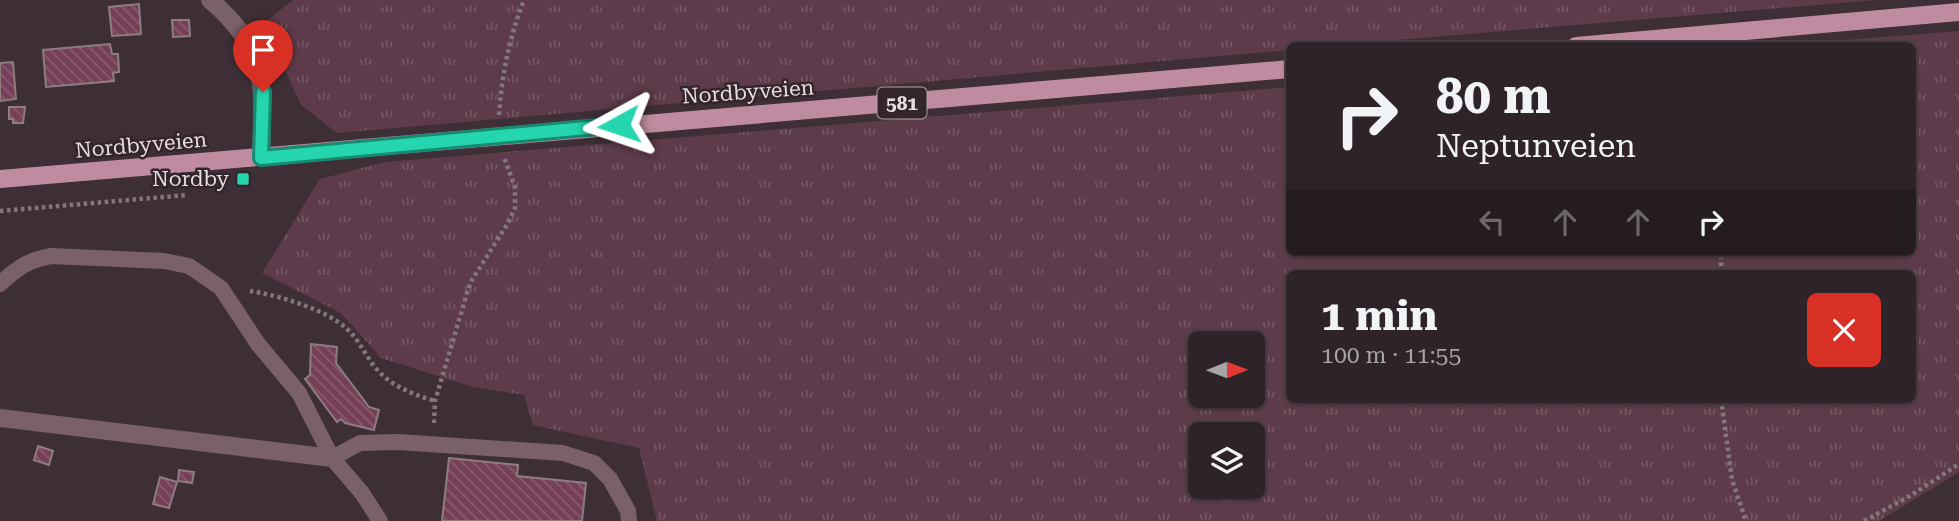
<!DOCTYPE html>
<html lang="en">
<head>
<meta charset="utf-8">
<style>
	:root { --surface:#2e2328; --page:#3a2f34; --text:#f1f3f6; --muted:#a7a4a8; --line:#494045 }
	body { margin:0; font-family:"Roboto Serif",serif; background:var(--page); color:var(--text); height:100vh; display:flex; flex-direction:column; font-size:26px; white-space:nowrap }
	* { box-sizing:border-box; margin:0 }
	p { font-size:23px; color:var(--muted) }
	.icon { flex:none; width:38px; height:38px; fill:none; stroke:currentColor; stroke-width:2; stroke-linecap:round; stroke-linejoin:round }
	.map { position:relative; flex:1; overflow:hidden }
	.details { position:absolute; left:1286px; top:270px; width:630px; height:133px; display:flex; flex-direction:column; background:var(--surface); border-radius:10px; box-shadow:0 2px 5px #0004,0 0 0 2px var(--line) }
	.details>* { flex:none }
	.banner { position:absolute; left:1286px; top:42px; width:630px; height:214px; border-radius:10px; box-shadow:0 2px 5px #0004,0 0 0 2px var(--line); background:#2e2328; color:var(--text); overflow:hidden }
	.needle { width:46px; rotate:89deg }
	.controls { position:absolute; left:1188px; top:331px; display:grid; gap:14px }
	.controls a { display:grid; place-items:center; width:77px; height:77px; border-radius:10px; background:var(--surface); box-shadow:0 2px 5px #0004,0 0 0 2px var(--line); font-size:35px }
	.pin { position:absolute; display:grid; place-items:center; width:60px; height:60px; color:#fff; margin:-72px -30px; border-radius:50% 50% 50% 0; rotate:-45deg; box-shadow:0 0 7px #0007 }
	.pin .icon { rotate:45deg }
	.me { position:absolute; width:77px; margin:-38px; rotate:265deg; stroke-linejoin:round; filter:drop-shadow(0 0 5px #0008) }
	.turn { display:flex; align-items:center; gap:24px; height:147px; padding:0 35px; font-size:32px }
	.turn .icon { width:91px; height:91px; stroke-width:2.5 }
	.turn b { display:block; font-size:49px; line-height:60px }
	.lanes { display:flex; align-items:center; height:66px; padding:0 35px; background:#0003; justify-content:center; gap:35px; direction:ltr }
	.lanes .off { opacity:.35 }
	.round { display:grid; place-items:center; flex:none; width:74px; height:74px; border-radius:10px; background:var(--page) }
	.head { display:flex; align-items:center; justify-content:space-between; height:119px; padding:0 35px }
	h1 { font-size:42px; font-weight:700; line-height:52px }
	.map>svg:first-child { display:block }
	.grass { fill:url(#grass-tufts); fill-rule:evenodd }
	.building { fill:url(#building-back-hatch); stroke:#8d7d83; stroke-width:2 }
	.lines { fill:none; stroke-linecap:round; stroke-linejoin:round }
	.path { stroke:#83777c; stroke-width:4.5; stroke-dasharray:3.5 3.5; stroke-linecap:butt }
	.lane { stroke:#7a606b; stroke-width:16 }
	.street { stroke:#7a606b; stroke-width:18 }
	.primary { stroke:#bf8ba0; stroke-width:18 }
	.route-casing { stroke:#188a71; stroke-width:18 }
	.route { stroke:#25d5ae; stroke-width:12 }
	.poi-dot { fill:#25d5ae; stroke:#33252b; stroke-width:2.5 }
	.labels { text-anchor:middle; stroke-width:5; stroke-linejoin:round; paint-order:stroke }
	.shield { fill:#33252b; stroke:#b1a6aa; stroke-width:2 }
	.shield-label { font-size:19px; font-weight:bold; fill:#e7dee1 }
	.street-label { font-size:21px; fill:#e7dee1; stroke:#33252b }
	.poi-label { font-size:21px; fill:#e7dee1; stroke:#33252b; text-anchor:end }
</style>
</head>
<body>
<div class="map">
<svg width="1959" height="521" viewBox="0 0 1959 521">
	<defs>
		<pattern id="grass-tufts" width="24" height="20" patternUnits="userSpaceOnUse" patternTransform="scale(1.75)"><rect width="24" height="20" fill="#5e3b4a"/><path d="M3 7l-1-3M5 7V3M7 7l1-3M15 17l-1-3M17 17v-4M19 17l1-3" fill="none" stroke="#755764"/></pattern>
		<pattern id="building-back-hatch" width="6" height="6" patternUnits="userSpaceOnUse" patternTransform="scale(1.75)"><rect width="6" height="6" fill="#753f57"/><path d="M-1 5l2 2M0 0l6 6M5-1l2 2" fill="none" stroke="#895a6f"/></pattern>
	</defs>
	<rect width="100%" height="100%" fill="#3d2f35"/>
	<path class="grass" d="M293,0H1877L1336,45L1290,46V50L337,133L301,105L264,23Z
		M1959,31V472L1879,521H657L639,448L533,425L524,395L473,387L381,358L341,313L262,273L320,179L385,162L1290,87V252H1913V46L1784,45ZM1290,273H1913V399H1290ZM1200,343H1253V396H1200ZM1200,434H1253V486H1200Z"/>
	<path class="building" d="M139,4L141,34L112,36L109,7Z
		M172,20H189L190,36L173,37Z
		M110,44L112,54H118L119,72L113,73L114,81L46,87L43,50Z
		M13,62L16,99L0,101V63Z
		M9,107H25L23,123H13V119H9Z
		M311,344L337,347L336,363L369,407L379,410L374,430L345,423L341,419L337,422L305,379L310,375Z
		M38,446L53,451L49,465L34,460Z
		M449,458L518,465L517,476L586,483L582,521H442Z
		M179,470L194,472L192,483L178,481Z
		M160,477L177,482L169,508L153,504Z"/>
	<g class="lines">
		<path class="path" d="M499,115C502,74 509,38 524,0
			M0,211L187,195
			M1721,273V252
			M250,291C277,295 325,309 346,328C357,338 363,350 371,362C386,384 411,394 435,401
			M1721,399L1732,480L1746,521
			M434,423L435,401L470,283L508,223L515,208V187L504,157
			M1864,521L1910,496L1959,464"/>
		<path class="lane" d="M0,284C17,268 28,260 51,256L164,261L189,266L221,288L258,344L299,393L332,458L362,493L380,521
			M332,458L360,443L398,442L563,453L594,463L610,479L628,511L629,521"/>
		<path class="street" d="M210,0C270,51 263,86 261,157
			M0,418L332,458"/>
		<path class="primary" d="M1576,46L1959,12
			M0,179L1290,69"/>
	</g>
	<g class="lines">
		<defs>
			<path id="route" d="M263,92L261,158L619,125"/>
		</defs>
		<use href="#route" class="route-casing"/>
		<use href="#route" class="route"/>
	</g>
	<rect class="poi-dot" x="236" y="172" width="14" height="14" rx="3.5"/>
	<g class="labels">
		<rect class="shield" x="877.5" y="87.5" width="49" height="31" rx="5"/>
		<g class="shield-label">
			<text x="902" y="110">581</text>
		</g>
		<g class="street-label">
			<text transform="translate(748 92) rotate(-4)" y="7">Nordbyveien</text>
			<text transform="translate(141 145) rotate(-5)" y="7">Nordbyveien</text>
		</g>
		<g class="poi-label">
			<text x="229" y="186">Nordby</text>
		</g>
	</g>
</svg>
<div class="controls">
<a><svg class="needle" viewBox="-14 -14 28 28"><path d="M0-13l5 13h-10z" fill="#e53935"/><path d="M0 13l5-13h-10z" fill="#a7a4a8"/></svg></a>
<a><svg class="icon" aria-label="layers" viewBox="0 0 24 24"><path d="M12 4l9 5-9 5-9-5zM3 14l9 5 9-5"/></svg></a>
</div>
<div class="pin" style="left:263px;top:92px;background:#d93025"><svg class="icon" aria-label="arrive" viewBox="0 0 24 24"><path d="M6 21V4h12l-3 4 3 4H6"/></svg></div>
<svg class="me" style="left:619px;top:125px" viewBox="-20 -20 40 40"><path d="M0-17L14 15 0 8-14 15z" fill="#25d5ae" stroke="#fff" stroke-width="4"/></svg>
<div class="banner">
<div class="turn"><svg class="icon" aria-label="right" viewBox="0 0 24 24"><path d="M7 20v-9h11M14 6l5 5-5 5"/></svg><div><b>80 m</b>Neptunveien</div></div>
<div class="lanes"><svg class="icon off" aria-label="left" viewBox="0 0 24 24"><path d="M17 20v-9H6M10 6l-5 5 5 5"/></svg><svg class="icon off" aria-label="ahead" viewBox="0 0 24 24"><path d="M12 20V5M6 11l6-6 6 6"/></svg><svg class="icon off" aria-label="ahead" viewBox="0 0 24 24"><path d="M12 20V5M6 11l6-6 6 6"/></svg><svg class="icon" aria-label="right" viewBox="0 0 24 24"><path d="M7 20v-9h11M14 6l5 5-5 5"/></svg></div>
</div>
<section class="details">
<div class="head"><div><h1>1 min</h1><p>100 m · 11:55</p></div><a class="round" style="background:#d93025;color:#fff"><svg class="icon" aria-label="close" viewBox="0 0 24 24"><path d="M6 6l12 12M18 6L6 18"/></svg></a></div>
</section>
</div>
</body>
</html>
